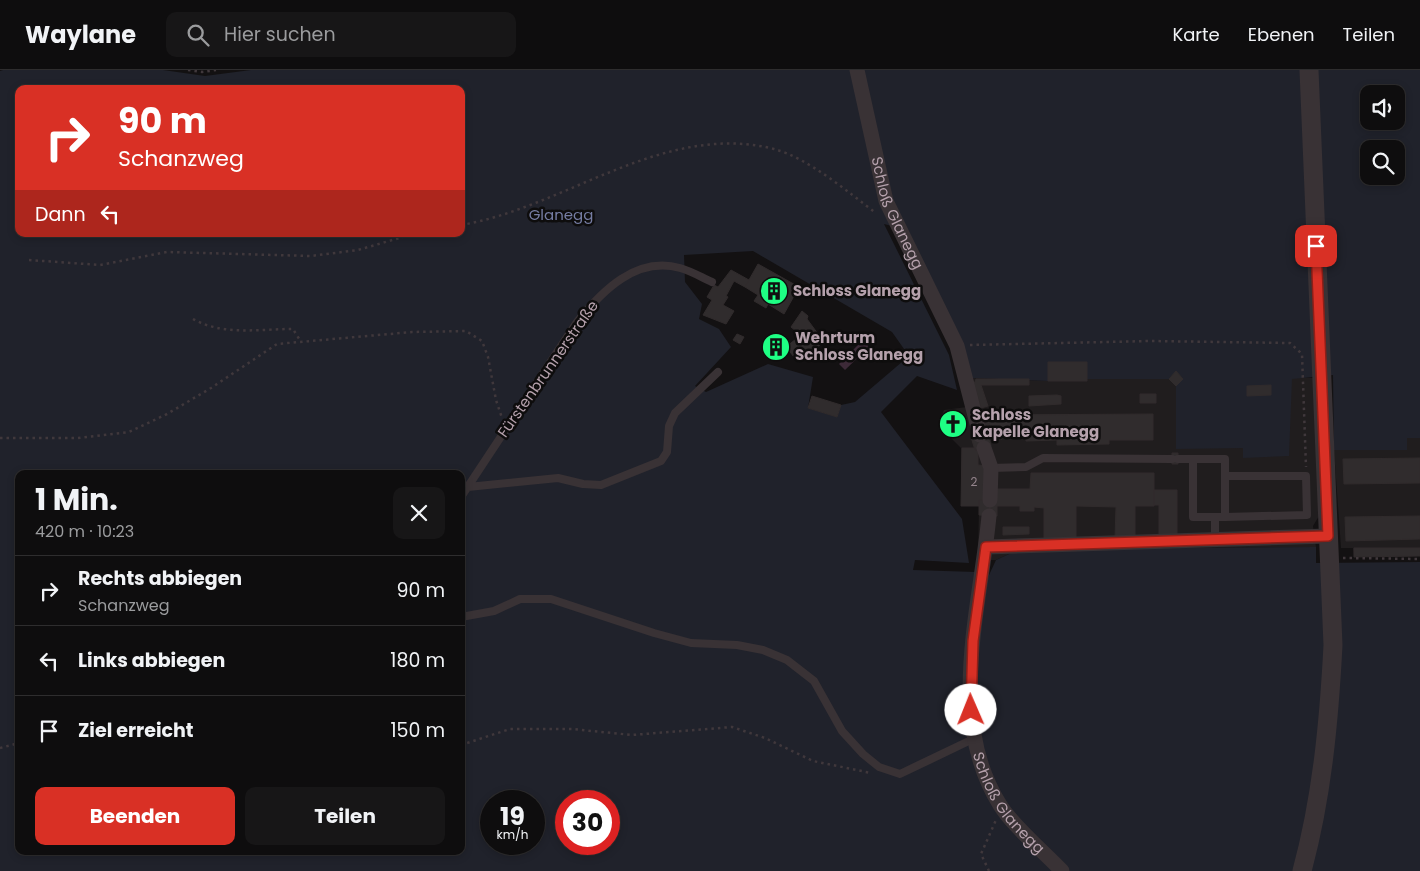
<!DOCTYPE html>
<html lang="de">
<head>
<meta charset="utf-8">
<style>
	:root { --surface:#0e0d0e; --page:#171617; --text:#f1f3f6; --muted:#9b9c9e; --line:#2e2d2e; --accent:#d93025 }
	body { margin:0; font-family:Poppins,sans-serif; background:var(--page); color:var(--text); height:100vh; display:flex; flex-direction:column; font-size:19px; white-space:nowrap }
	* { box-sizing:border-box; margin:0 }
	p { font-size:16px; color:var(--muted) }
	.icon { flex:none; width:28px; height:28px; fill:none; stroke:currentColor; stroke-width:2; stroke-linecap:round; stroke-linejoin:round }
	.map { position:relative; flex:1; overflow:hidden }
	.drawer { position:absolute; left:15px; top:400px; width:450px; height:385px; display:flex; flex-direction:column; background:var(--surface); border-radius:10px; box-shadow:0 2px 8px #0003,0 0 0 1px var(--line) }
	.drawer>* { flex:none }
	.banner { position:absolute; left:15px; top:15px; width:450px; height:152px; border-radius:10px; box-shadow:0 2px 8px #0003,0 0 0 1px var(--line); background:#d93025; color:#fff; overflow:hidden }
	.fabs { position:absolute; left:1360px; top:15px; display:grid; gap:10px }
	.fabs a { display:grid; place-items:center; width:45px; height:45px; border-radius:10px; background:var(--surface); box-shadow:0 2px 8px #0003,0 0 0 1px var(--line); font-size:25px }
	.speed { position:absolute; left:480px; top:720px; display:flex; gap:10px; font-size:25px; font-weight:700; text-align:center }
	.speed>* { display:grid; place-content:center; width:65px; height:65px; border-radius:50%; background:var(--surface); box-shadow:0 2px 8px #0003,0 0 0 1px var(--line); line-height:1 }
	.speed small { font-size:12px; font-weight:400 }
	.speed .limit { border:8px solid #d22; background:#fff; color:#111 }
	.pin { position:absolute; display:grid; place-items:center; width:42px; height:42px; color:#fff; margin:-21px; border-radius:10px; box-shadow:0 2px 8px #0006 }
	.me { position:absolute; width:55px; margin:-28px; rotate:359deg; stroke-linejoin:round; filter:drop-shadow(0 0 4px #0008) }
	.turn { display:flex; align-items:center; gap:18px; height:105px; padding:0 20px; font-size:22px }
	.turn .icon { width:65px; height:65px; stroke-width:2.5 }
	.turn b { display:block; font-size:35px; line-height:42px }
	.then { display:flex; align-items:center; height:48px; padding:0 20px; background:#0003; gap:10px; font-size:19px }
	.round { display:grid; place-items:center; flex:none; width:52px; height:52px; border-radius:10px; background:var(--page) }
	.overview { display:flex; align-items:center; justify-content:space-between; height:85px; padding:0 20px }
	h1 { font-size:30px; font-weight:700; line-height:38px }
	.action { display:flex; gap:10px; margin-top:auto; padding:10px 20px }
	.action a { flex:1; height:58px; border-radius:10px; background:var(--accent); color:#fff; font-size:20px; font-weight:700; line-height:58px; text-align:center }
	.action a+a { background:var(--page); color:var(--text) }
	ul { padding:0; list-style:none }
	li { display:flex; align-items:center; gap:15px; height:70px; padding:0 20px; border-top:1px solid var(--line) }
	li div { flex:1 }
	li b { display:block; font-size:19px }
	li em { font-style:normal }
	header { display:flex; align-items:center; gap:30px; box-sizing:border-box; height:70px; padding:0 25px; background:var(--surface); border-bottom:1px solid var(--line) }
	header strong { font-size:24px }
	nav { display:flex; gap:28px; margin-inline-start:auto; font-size:18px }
	.search { width:350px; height:45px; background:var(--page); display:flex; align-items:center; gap:12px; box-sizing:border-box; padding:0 18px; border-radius:10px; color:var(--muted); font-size:19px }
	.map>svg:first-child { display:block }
	.built { fill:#201d1e }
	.green { fill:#20222b; fill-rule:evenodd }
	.water { fill:#3d2a38 }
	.building { fill:#302c2d; stroke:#302b2c }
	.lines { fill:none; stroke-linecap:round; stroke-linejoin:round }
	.path { stroke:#40383c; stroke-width:2.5; stroke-dasharray:2.5 4; stroke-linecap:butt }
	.service { stroke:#393235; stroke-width:8 }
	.minor { stroke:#393235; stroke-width:15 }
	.tertiary { stroke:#393235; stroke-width:19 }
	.route-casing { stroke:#8d1f18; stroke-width:12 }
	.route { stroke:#d93025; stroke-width:9 }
	.labels { text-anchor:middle; stroke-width:5; stroke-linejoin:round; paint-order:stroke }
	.number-label { font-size:12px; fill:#94848c }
	.street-label { font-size:15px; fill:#b5a1ac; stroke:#0e0d0d }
	.park-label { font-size:15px; fill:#767da3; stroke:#0e0d0d }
	.poi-label { font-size:15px; font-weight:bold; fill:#b5a1ac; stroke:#0e0d0d; text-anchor:start }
</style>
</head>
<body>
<header>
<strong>Waylane</strong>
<div class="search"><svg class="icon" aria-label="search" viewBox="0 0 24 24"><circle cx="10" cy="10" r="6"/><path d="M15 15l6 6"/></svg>Hier suchen</div>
<nav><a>Karte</a><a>Ebenen</a><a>Teilen</a></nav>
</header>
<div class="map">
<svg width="1420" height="801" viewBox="0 0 1420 801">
	<rect width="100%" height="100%" fill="#131112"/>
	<path class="built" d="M1048,292L1313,308L1319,446L1313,456L1316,477L1020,479L996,490H978L979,436H961V378L942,359L940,350L944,340L967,337L972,308L1047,311Z
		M1407,368H1420V486L1354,487L1353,478H1341L1334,380H1406Z"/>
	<path class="green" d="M3,0H163L205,6L251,0H1420V368H1407V380H1334L1333,305L1292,309L1289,386L1243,388V378L1176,379V316L1183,309L1176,301L1169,309H1087L1048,292V311L972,308L908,160L884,154L949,285L957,320L917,306L881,342L962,449L969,493L915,490L913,500L976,502L977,697L1053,801H0V1ZM19,19H461V164H19ZM1369,24H1396V51H1369ZM1369,79H1396V106H1369ZM753,181L892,262L909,286L855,332L841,335L837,347L808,338L813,307L768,294L706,322L695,316L731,277L719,259L699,249L702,234L685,212L684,185ZM19,404H461V781H19ZM491,731H534V774H491ZM566,731H609V774H566Z
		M1316,477V493L1420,492V801H1068L1007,737L990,707L978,661L976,612L983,518L996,490L1020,479Z"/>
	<path class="water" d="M863,270L869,277L845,300L839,294Z"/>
	<path class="building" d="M758,194L799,217L784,244L768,234L766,238L754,231L758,225L745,217Z
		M731,200L749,210L745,217L734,211L726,226L728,227L723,235L734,241L726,254L703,245L712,230L707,227L714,215L718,217Z
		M802,241L808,246L807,249L824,272L798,292L786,277L801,265L791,257Z
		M737,264L744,267L740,274L733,270Z
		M771.5 277a4.5 4.5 0 1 1 9 0a4.5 4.5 0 1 1-9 0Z
		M1048,292H1087V311H1048Z
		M1176,301L1183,309L1176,316L1169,309Z
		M976,309H1029V315H981L988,336L981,338L974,314Z
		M1271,315V325L1247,326V316Z
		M1140,324H1156V333H1140Z
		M1057,325L1061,326V334L1029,336V326Z
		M812,326L841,335L837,347L808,338Z
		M951,343L955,347L958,346L961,355L958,356L960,361L951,364L950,359L947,360L944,351L946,350L947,344Z
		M1153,344V370H1109V374L1057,375V370L1026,371V362H1001L1002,369H990L988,363H985V345Z
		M988,363L991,376L975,380L971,367Z
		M962,378H975V380H978V395L987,396V431L979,430V436H961Z
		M1172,383H1178V394H1172Z
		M1420,388V413L1344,414L1343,389Z
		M1031,403H1154V436H1135V468H1115L1116,437L1076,436V470H1044V438L1034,437V441H1020V436H997V446L979,445V430L995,431V419H1030Z
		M1154,420H1177V467H1159V435H1154Z
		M1420,446V469L1346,471L1345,447Z
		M1003,457H1029V464L1003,465Z
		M1354,478H1420V486L1354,487Z"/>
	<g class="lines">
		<path class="path" d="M188,0L202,2L216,0
			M461,155C564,138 664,51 774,79C808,88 848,122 876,143
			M29,190L100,195L167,182L311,186L358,180L413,164
			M193,249C223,266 259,259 293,259L301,272
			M970,275L1151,271L1290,273L1302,284L1306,397
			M0,368H78L129,362L167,344L211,318L277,274L412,262L466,261L482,271L488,287L496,330L502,348
			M1343,488L1420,489
			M461,675L510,659H572L632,665L732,657L765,668L813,691L871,703
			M0,678L19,673
			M989,801L981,784L996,750"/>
		<path class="service" d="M1178,389H1225V447H1193V389
			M991,398L1026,397L1043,388L1172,389
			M1225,406H1306L1307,445L1225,447
			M468,417L558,408L583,414L601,415L661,391L667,382L669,356L675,343L718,302
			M461,427L577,252C602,221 636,186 680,198C691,201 701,207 712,212
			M1215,464V447
			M461,547L494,541L520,529H551L654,563L691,573L737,575L763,580L787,590L814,611L842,661L863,684L879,697L900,704L973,669"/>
		<g class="minor">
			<path id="s1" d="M857,0L886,131L957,276L980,365"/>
			<path d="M984,378L991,398L990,430"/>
			<path id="s2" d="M989,446C980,540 946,649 1000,735C1012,755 1045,783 1062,801"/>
			<path d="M986,477L1328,466"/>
		</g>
		<path class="tertiary" d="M1302,801C1322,727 1329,652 1333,575L1309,0"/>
	</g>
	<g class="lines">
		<defs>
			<path id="route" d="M971,640L973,571L986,477L1328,466L1316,176"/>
		</defs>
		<use href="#route" class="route-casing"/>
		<use href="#route" class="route"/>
	</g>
	<defs>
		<symbol id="building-disc" viewBox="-11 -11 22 22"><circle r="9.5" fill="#1eff84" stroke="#0e0d0d"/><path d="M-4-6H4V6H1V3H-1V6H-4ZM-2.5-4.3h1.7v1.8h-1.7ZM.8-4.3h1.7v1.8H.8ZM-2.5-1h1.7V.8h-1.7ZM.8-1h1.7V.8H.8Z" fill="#111"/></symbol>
		<symbol id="church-disc" viewBox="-11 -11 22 22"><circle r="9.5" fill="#1eff84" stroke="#0e0d0d"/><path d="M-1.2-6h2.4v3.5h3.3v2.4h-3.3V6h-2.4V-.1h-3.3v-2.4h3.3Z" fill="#111"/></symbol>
	</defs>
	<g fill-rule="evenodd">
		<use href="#building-disc" x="758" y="205" width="32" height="32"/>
		<use href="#building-disc" x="760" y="261" width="32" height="32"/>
		<use href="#church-disc" x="937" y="338" width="32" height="32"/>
	</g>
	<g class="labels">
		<g class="number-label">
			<text x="974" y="416">2</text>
		</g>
		<g class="street-label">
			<text dy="5" stroke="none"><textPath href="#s1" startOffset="149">Schloß Glanegg</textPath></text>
			<text transform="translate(548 299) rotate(-55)" y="5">Fürstenbrunnerstraße</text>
			<text dy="5" stroke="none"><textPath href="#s2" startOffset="298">Schloß Glanegg</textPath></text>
		</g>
		<g class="park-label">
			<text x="561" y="150">Glanegg</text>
		</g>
		<g class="poi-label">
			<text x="793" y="226">Schloss Glanegg</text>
			<text x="795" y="273">Wehrturm<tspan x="795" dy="17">Schloss Glanegg</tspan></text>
			<text x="972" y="350">Schloss<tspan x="972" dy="17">Kapelle Glanegg</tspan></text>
		</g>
	</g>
</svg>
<div class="fabs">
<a><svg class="icon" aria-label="sound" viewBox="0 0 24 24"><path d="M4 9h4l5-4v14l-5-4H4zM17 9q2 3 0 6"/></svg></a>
<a><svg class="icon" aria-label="search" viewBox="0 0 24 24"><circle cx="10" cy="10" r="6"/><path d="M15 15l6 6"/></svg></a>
</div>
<div class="speed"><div>19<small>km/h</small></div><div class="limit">30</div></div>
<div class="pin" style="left:1316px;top:176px;background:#d93025"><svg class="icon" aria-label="arrive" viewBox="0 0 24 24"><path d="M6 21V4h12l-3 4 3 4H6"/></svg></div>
<svg class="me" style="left:971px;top:640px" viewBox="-20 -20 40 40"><circle r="19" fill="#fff"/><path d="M0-13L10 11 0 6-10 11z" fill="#d93025"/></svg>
<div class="banner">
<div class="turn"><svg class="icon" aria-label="right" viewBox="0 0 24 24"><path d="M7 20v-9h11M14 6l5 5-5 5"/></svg><div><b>90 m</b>Schanzweg</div></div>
<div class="then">Dann<svg class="icon" aria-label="left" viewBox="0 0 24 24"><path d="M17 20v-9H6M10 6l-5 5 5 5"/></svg></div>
</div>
<section class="drawer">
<div class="overview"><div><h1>1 Min.</h1><p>420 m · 10:23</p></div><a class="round"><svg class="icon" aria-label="close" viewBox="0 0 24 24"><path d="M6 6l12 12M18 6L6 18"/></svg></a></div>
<ul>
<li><svg class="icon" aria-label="right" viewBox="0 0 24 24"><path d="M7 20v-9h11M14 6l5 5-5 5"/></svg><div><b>Rechts abbiegen</b><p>Schanzweg</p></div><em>90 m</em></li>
<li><svg class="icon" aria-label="left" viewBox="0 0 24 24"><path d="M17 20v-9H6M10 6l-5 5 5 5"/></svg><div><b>Links abbiegen</b></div><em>180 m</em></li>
<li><svg class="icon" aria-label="arrive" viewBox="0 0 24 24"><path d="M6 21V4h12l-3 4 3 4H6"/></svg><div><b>Ziel erreicht</b></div><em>150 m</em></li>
</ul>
<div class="action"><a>Beenden</a><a>Teilen</a></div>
</section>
</div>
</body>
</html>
